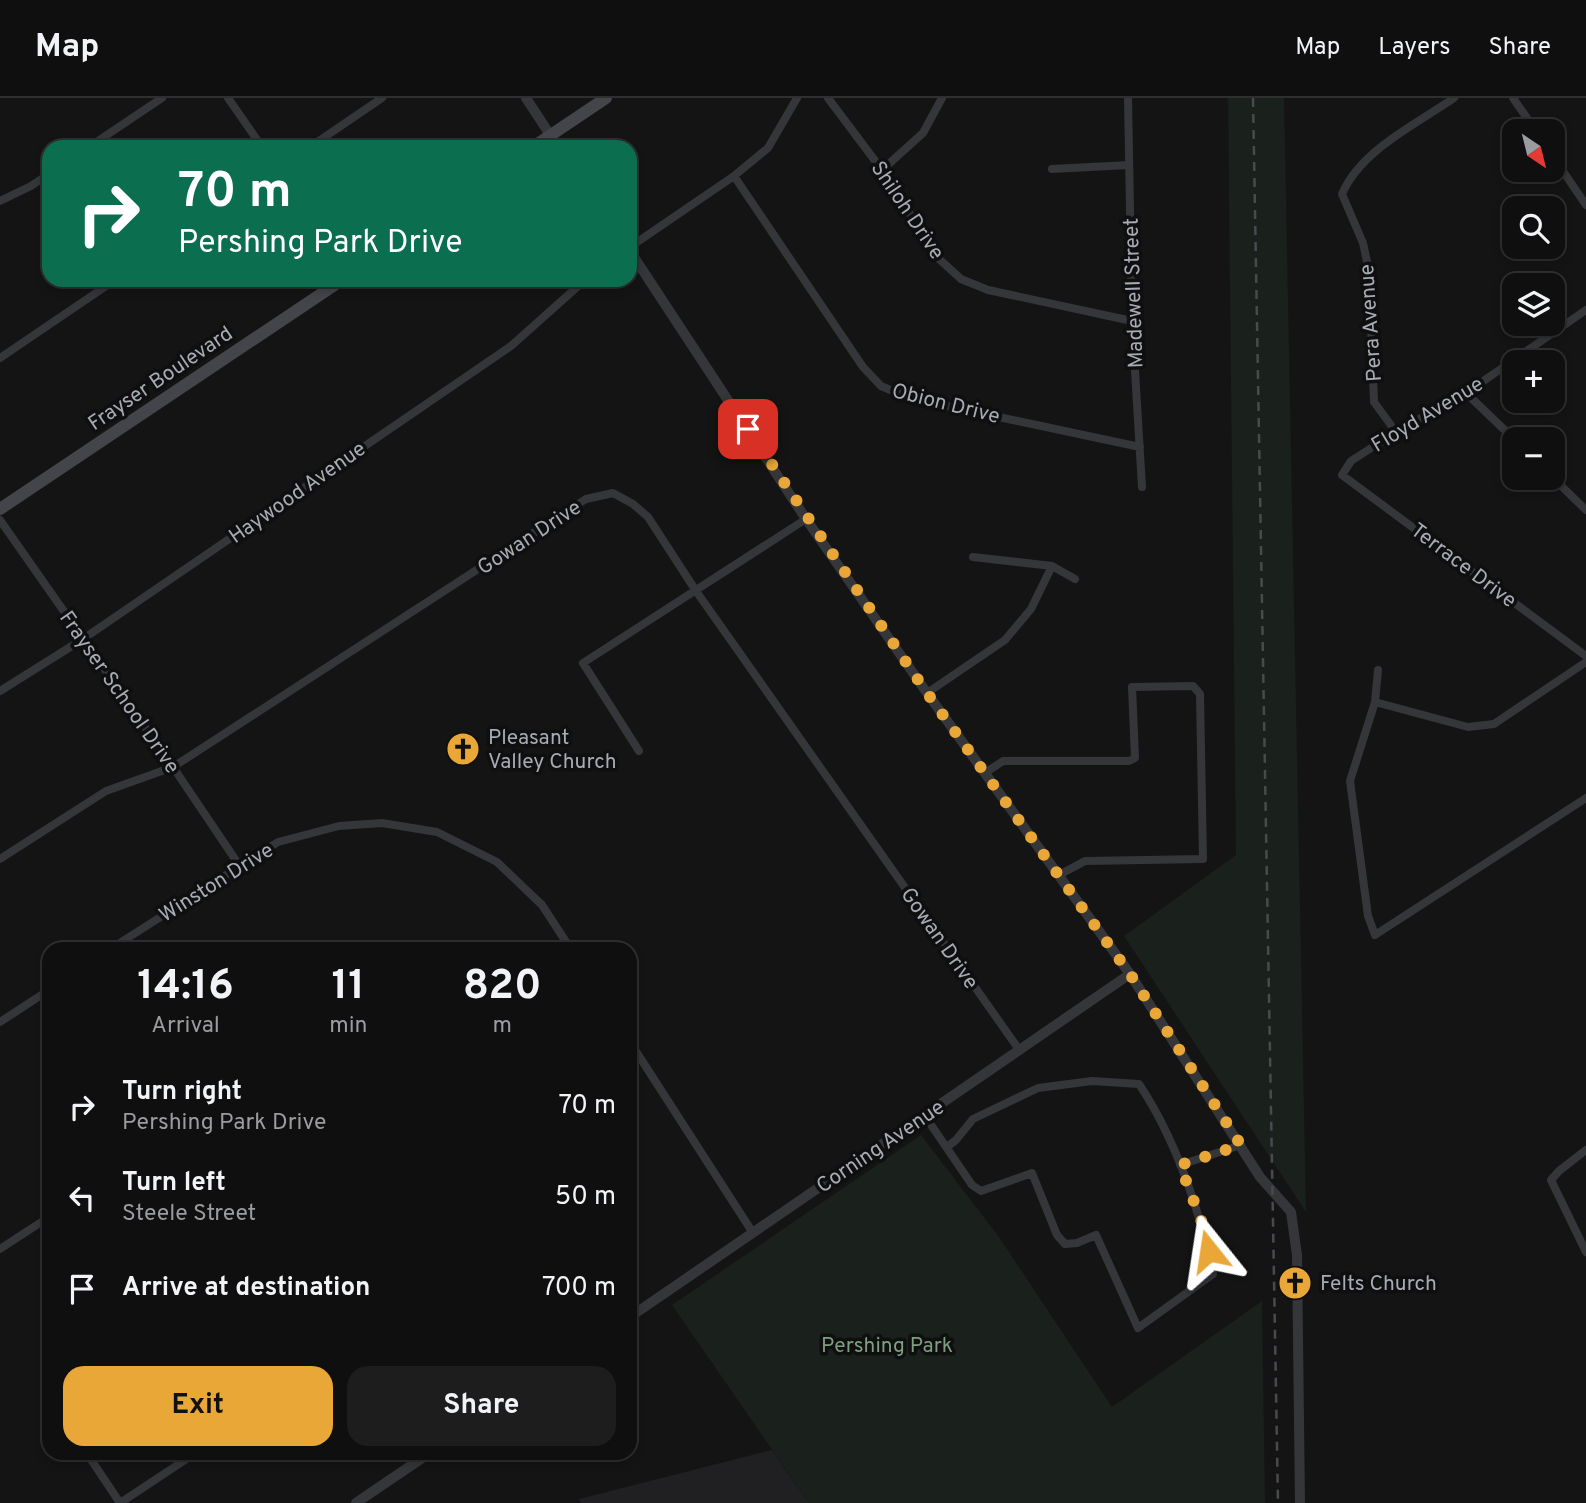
<!DOCTYPE html>
<html lang="en">
<head>
<meta charset="utf-8">
<style>
	:root { --surface:#0f0f10; --page:#1d1d1e; --text:#f1f3f6; --muted:#9b9c9f; --line:#2f2f30; --accent:#e9a738 }
	body { margin:0; font-family:Overpass,sans-serif; background:var(--page); color:var(--text); height:100vh; display:flex; flex-direction:column; font-size:26px; white-space:nowrap }
	* { box-sizing:border-box; margin:0 }
	p { font-size:23px; color:var(--muted) }
	.icon { flex:none; width:38px; height:38px; fill:none; stroke:currentColor; stroke-width:2; stroke-linecap:round; stroke-linejoin:round }
	.map { position:relative; flex:1; overflow:hidden }
	.side { position:absolute; left:42px; top:844px; width:595px; height:518px; display:flex; flex-direction:column; background:var(--surface); border-radius:21px; box-shadow:0 4px 10px #0003,0 0 0 2px var(--line) }
	.side>* { flex:none }
	.top-card { position:absolute; left:42px; top:42px; width:595px; height:147px; border-radius:21px; box-shadow:0 4px 10px #0003,0 0 0 2px var(--line); background:#0b6e4f; color:#fff; overflow:hidden }
	.needle { width:46px; rotate:145deg }
	.controls { position:absolute; left:1502px; top:21px; display:grid; gap:14px }
	.controls a { display:grid; place-items:center; width:63px; height:63px; border-radius:14px; background:var(--surface); box-shadow:0 4px 10px #0003,0 0 0 2px var(--line); font-size:35px }
	.pin { position:absolute; display:grid; place-items:center; width:60px; height:60px; color:#fff; margin:-30px; border-radius:14px; box-shadow:0 4px 10px #0006 }
	.me { position:absolute; width:77px; margin:-38px; rotate:345deg; stroke-linejoin:round; filter:drop-shadow(0 0 5px #0008) }
	.turn { display:flex; align-items:center; gap:24px; height:147px; padding:0 21px; font-size:32px }
	.turn .icon { width:91px; height:91px; stroke-width:2.5 }
	.turn b { display:block; font-size:49px; line-height:60px }
	.eta { display:flex; justify-content:space-evenly; align-items:center; height:119px; text-align:center }
	.eta b { font-size:42px; font-weight:700; line-height:49px }
	.action { display:flex; gap:14px; margin-top:auto; padding:14px 21px }
	.action a { flex:1; height:80px; border-radius:21px; background:var(--accent); color:#111; font-size:28px; font-weight:700; line-height:80px; text-align:center }
	.action a+a { background:var(--page); color:var(--text) }
	ul { padding:0; list-style:none }
	li { display:flex; align-items:center; gap:21px; height:91px; padding:0 21px }
	li div { flex:1 }
	li b { display:block; font-size:26px }
	li em { font-style:normal }
	header { display:flex; align-items:center; gap:42px; box-sizing:border-box; height:98px; padding:0 35px; background:var(--surface); border-bottom:2px solid var(--line) }
	header strong { font-size:33px }
	nav { display:flex; gap:38px; margin-inline-start:auto; font-size:24px }
	.map>svg:first-child { display:block }
	.built { fill:#202022 }
	.green { fill:#1a201b }
	.lines { fill:none; stroke-linecap:round; stroke-linejoin:round }
	.minor { stroke:#35363a; stroke-width:8 }
	.tertiary { stroke:#35363a; stroke-width:10 }
	.secondary { stroke:#43454a; stroke-width:12 }
	.rail { stroke:#484a4f; stroke-width:2.5; stroke-dasharray:9 7; stroke-linecap:butt }
	.route { stroke:#e9a738; stroke-width:12; stroke-dasharray:0 21.6 }
	.labels { text-anchor:middle; stroke-width:7; stroke-linejoin:round; paint-order:stroke }
	.street-label { font-size:21px; fill:#a6abb5; stroke:#0f0f10 }
	.poi-label { font-size:21px; fill:#a6abb5; stroke:#0f0f10; text-anchor:start }
	.park-label { font-size:21px; fill:#7e9f7f; stroke:#0f0f10 }
</style>
</head>
<body>
<header>
<strong>Map</strong>
<nav><a>Map</a><a>Layers</a><a>Share</a></nav>
</header>
<div class="map">
<svg width="1586" height="1405" viewBox="0 0 1586 1405">
	<rect width="100%" height="100%" fill="#141415"/>
	<path class="built" d="M772,1352L809,1405H581L579,1401Z"/>
	<path class="green" d="M1228,0H1284L1306,1114L1124,838L1236,757Z
		M921,1037L999,1139L1112,1309L1262,1203L1265,1405H809L672,1207Z"/>
	<g class="lines">
		<path class="minor" d="M228,0L262,49
			M828,0L882,72L938,160L961,181L988,192L1132,223
			M1128,0L1132,223L1142,389
			M1513,0L1536,33
			M89,49L162,0
			M310,49L382,0
			M1552,57L1586,107
			M1052,71L1129,67
			M882,72L923,35L942,0
			M734,78L863,269L881,288L909,300L1140,349
			M0,103L31,88L49,76
			M630,149L734,78L768,50L797,0
			M1586,212L1466,295L1396,334L1351,363L1342,377L1586,558
			M0,260L115,182
			M1466,295L1514,341
			M1396,334L1374,304L1369,173L1363,145L1342,96C1361,52 1415,27 1454,0
			M1552,379L1586,412
			M0,422L173,669L239,767
			M973,459L1052,468L1075,481
			M1378,572L1375,604L1350,683L1368,818L1375,837L1586,700
			M0,593L83,541L511,248L585,182
			M927,595L1005,542L1031,511L1052,468
			M1375,604L1468,629L1494,626L1586,564
			M639,653L583,565L806,421
			M985,675L1003,663H1129L1135,660L1132,589L1193,588L1200,596L1203,761L1085,763L1059,777
			M0,761L106,693L173,669L586,401L613,395L633,406L648,419L696,493L1020,953
			M112,850L278,744L339,728L382,725L437,734L497,764L542,807L570,850
			M0,924L49,892
			M630,944L753,1135
			M925,1018L972,1087L981,1093L1032,1075L1057,1137L1065,1146L1077,1145L1096,1137L1138,1230L1213,1176C1200,1112 1175,1040 1139,986L1092,983L1038,990L973,1021L956,1042L947,1049
			M1586,1052L1559,1073L1551,1082L1586,1154
			M1180,1067L1241,1047
			M0,1151L49,1119
			M86,1354L120,1405
			M120,1405L197,1354"/>
		<path class="tertiary" d="M526,0L558,49
			M630,153L806,421L927,595L1130,876L1260,1079L1291,1114L1297,1157L1300,1405
			M630,1219L1130,876
			M356,1405L431,1354"/>
		<path class="secondary" d="M533,49L606,0
			M0,411L342,182"/>
		<path class="rail" d="M1253,0L1278,1405"/>
	</g>
	<g class="lines">
		<path class="route" d="M748,331L927,595L1130,876L1241,1047L1180,1067L1204,1130L1209,1153"/>
	</g>
	<defs>
		<symbol id="church-disc" viewBox="-11 -11 22 22"><circle r="9.5" fill="#e9a738" stroke="#0f0f10"/><path d="M-1.2-6h2.4v3.5h3.3v2.4h-3.3V6h-2.4V-.1h-3.3v-2.4h3.3Z" fill="#111"/></symbol>
	</defs>
	<g fill-rule="evenodd">
		<use href="#church-disc" x="444" y="632" width="38" height="38"/>
		<use href="#church-disc" x="1276" y="1166" width="38" height="38"/>
	</g>
	<g class="labels">
		<g class="street-label">
			<text transform="translate(908 112) rotate(56)" y="7">Shiloh Drive</text>
			<text transform="translate(1133 195) rotate(-92)" y="7">Madewell Street</text>
			<text transform="translate(1370 225) rotate(-94)" y="7">Pera Avenue</text>
			<text transform="translate(160 280) rotate(-34)" y="7">Frayser Boulevard</text>
			<text transform="translate(946 305) rotate(14)" y="7">Obion Drive</text>
			<text transform="translate(1427 316) rotate(-31)" y="7">Floyd Avenue</text>
			<text transform="translate(297 394) rotate(-35)" y="7">Haywood Avenue</text>
			<text transform="translate(529 439) rotate(-33)" y="7">Gowan Drive</text>
			<text transform="translate(1464 467) rotate(37)" y="7">Terrace Drive</text>
			<text transform="translate(120 594) rotate(55)" y="7">Frayser School Drive</text>
			<text transform="translate(216 784) rotate(-32)" y="7">Winston Drive</text>
			<text transform="translate(940 840) rotate(55)" y="7">Gowan Drive</text>
			<text transform="translate(880 1048) rotate(-34)" y="7">Corning Avenue</text>
		</g>
		<g class="poi-label">
			<text x="488" y="646">Pleasant<tspan x="488" dy="24">Valley Church</tspan></text>
			<text x="1320" y="1192">Felts Church</text>
		</g>
		<g class="park-label">
			<text x="887" y="1254">Pershing Park</text>
		</g>
	</g>
</svg>
<div class="controls">
<a><svg class="needle" viewBox="-14 -14 28 28"><path d="M0-13l5 13h-10z" fill="#e53935"/><path d="M0 13l5-13h-10z" fill="#9b9c9f"/></svg></a>
<a><svg class="icon" aria-label="search" viewBox="0 0 24 24"><circle cx="10" cy="10" r="6"/><path d="M15 15l6 6"/></svg></a>
<a><svg class="icon" aria-label="layers" viewBox="0 0 24 24"><path d="M12 4l9 5-9 5-9-5zM3 14l9 5 9-5"/></svg></a>
<a>+</a>
<a>−</a>
</div>
<div class="pin" style="left:748px;top:331px;background:#d93025"><svg class="icon" aria-label="arrive" viewBox="0 0 24 24"><path d="M6 21V4h12l-3 4 3 4H6"/></svg></div>
<svg class="me" style="left:1209px;top:1153px" viewBox="-20 -20 40 40"><path d="M0-17L14 15 0 8-14 15z" fill="#e9a738" stroke="#fff" stroke-width="4"/></svg>
<div class="top-card">
<div class="turn"><svg class="icon" aria-label="right" viewBox="0 0 24 24"><path d="M7 20v-9h11M14 6l5 5-5 5"/></svg><div><b>70 m</b>Pershing Park Drive</div></div>
</div>
<section class="side">
<div class="eta">
<div><b>14:16</b><p>Arrival</p></div>
<div><b>11</b><p>min</p></div>
<div><b>820</b><p>m</p></div>
</div>
<ul>
<li><svg class="icon" aria-label="right" viewBox="0 0 24 24"><path d="M7 20v-9h11M14 6l5 5-5 5"/></svg><div><b>Turn right</b><p>Pershing Park Drive</p></div><em>70 m</em></li>
<li><svg class="icon" aria-label="left" viewBox="0 0 24 24"><path d="M17 20v-9H6M10 6l-5 5 5 5"/></svg><div><b>Turn left</b><p>Steele Street</p></div><em>50 m</em></li>
<li><svg class="icon" aria-label="arrive" viewBox="0 0 24 24"><path d="M6 21V4h12l-3 4 3 4H6"/></svg><div><b>Arrive at destination</b></div><em>700 m</em></li>
</ul>
<div class="action"><a>Exit</a><a>Share</a></div>
</section>
</div>
</body>
</html>
